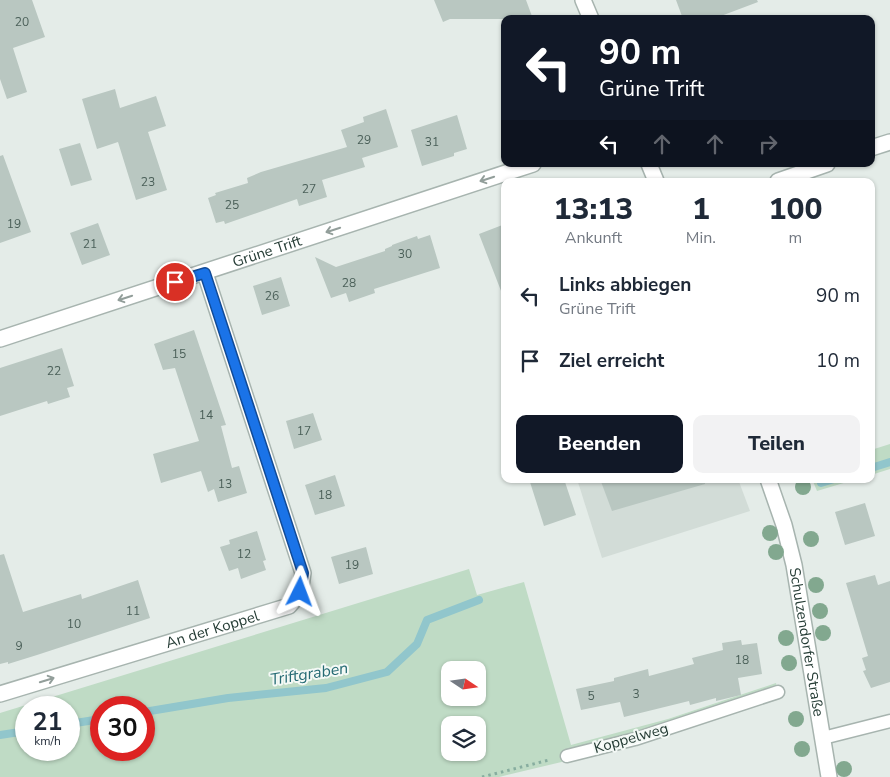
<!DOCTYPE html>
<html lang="de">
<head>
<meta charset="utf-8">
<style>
	:root { --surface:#fff; --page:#f2f2f3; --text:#1f2937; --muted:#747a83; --accent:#111827 }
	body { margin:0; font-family:"Nunito Sans",sans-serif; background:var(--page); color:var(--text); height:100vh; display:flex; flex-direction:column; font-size:19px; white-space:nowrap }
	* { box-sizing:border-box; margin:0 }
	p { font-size:16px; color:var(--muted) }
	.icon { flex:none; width:28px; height:28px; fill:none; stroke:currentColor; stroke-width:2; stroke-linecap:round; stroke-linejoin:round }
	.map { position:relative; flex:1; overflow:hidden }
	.drawer { position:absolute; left:501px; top:178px; width:374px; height:305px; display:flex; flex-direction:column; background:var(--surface); border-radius:10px; box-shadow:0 1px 4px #0004 }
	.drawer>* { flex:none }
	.hud { position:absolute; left:501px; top:15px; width:374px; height:152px; border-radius:10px; box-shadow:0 1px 4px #0004; background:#111827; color:#fff; overflow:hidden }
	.needle { width:32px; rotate:103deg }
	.tools { position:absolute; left:441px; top:661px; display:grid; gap:10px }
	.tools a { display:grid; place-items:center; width:45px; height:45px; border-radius:10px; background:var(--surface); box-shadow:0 1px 4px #0004; font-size:25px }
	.speed { position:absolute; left:15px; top:696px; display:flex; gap:10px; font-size:25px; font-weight:700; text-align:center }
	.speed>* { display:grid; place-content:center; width:65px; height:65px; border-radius:50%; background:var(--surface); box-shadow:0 1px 4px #0004; line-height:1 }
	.speed small { font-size:12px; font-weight:400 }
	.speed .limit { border:8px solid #d22; background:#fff; color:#111 }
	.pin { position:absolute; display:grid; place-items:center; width:42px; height:42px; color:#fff; margin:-21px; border:2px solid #fff; border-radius:50%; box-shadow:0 1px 5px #0007 }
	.me { position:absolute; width:55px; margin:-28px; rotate:3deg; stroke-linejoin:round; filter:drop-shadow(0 0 4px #0008) }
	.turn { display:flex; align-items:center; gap:18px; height:105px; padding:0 15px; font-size:22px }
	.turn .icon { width:65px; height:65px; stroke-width:2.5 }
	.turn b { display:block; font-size:35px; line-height:42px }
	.lanes { display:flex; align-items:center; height:48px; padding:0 15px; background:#0003; justify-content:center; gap:25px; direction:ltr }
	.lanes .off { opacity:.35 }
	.eta { display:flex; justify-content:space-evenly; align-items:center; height:85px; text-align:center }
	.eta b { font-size:30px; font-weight:800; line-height:35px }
	.cta { display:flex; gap:10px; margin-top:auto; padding:10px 15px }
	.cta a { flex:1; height:58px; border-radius:10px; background:var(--accent); color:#fff; font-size:20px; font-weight:800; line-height:58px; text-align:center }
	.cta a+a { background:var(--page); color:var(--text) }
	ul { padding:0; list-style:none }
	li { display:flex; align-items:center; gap:15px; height:65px; padding:0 15px }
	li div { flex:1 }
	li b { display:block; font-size:19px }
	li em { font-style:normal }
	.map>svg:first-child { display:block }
	.built { fill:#d2dcd7 }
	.green { fill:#bfdbc5; fill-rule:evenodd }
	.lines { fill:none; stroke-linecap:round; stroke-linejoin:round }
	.stream { stroke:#91c6cc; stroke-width:8 }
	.building { fill:#b9c7c1 }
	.lane-casing { stroke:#a7b4af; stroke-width:15 }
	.street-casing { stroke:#a7b4af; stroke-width:18 }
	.path { stroke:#87ad9f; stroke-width:3; stroke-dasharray:2.5 4; stroke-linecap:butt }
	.lane { stroke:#fff; stroke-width:12 }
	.street { stroke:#fff; stroke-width:15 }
	.tree { fill:#82a88f }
	.oneway { stroke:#929e9a }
	.route-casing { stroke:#114b97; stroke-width:12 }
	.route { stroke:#1a73e8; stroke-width:9 }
	.labels { text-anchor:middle; stroke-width:4; stroke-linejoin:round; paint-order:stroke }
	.number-label { font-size:12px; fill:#4a5f58 }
	.street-label { font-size:15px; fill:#253c35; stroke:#f4f9f6 }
	.water-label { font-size:16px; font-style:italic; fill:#246a73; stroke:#f4f9f6 }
</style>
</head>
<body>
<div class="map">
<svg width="890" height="777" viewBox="0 0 890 777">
	<rect width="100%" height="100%" fill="#e4ece8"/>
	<path class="built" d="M577,479H738L750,511L602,558Z"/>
	<path class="green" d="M890,444V469L871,475V450Z
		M812,479H857L817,491Z
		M469,569L477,595L524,582L571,745L668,719L776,683L779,697L574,759L499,777H0V713ZM450,670H478V698H450ZM26,708H69V750H26ZM101,708H144V750H101ZM450,725H478V752H450Z"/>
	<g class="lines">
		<path class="stream" d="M871,468L890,462
			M821,483L834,479
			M144,712L228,698L326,688L387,672L417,644L427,620L479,600
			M69,724L101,719
			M0,735L26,731"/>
	</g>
	<path class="building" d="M0,0H32L45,37L13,48L27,92L7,99L0,79Z
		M434,0H526L533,19H450L443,22Z
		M676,0H757L758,2L713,19H683Z
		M115,89L120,108L156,96L166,126L148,132L167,190L136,200L118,142L97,149L82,99Z
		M386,109L398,147L362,158L365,167L322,180L327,197L299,206L297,199L225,224L224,221L216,223L208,198L216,195L215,193L248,183L247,178L261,172L347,147L341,130L364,122L363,117Z
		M457,115L467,149L454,153V156L422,166L411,130Z
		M80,143L92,180L71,186L59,149Z
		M3,155L31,232L0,243V156Z
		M98,223L110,255L82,265L70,233Z
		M505,224V296H503L479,234Z
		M430,235L440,268L374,289L375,293L349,302L346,293L331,298L315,257L336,267L385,251V249L392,246V245L417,236L418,239Z
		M281,277L290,306L262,315L253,286Z
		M194,330L226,425L221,426L232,468L239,466L247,493L218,502L214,489L208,492L201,471L161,483L153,454L199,441L175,368L163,370L154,344Z
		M62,348L74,386L67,388L70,397L48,404L47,401L0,416V368Z
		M313,413L322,440L294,449L286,421Z
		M335,475L345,506L315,515L305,485Z
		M529,479H564L576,515L544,526Z
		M600,479H705V484L612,511Z
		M865,503L875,536L845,545L835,512Z
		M257,531L266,560L263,561L266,570L241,579L238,568L229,571L220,547L230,544L229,540Z
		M366,547L373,574L339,584L331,557Z
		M4,554L23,612L81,594L82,599L138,580L150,618L37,655L8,664V662L0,664V555Z
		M875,575L878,585L890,581V682L871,688L863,671L866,670L862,658L868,656L846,583Z
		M741,640L742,645L757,643L762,674L738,678L741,695L716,701V698L690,705L689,701L624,717L620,702L581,710L576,689L614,681V678L648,669L649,676L694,664L692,658L723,650L722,643Z"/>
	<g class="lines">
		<defs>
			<path id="lane" d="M823,738L890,721
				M567,756L635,739L778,692"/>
			<g id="street">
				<path d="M583,0L591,19"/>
				<path d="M871,148L890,142"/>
				<path d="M649,164L656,181"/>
				<path d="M778,181L827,164"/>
				<path id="s1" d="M0,339L533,164"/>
				<path id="s2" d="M768,479L784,525L794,565L829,777"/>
				<path id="s3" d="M0,694L289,606L300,593L303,573L205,273"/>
			</g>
		</defs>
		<use href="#lane" class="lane-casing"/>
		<use href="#street" class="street-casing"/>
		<path class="path" d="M482,777L549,760"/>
		<use href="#lane" class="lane"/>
		<use href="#street" class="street"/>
	</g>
	<g class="tree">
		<circle cx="803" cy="487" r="8"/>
		<circle cx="770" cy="533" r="8"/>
		<circle cx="811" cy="539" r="8"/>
		<circle cx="776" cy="552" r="8"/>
		<circle cx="816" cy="585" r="8"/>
		<circle cx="820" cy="611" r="8"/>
		<circle cx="823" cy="633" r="8"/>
		<circle cx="786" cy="638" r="8"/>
		<circle cx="789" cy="663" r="8"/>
		<circle cx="796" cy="719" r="8"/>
		<circle cx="802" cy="749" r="8"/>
		<circle cx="844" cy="769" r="8"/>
	</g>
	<defs><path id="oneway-shaft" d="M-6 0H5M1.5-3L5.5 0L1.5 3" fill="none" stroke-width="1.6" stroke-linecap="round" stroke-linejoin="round" transform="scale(1.25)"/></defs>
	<g class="oneway">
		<use href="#oneway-shaft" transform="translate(487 179) rotate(162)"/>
		<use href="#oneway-shaft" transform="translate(333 230) rotate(162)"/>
		<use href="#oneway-shaft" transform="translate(125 298) rotate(162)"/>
		<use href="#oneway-shaft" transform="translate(47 680) rotate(-17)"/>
	</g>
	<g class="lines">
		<defs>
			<path id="route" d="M175,282L205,273L303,573L300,592"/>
		</defs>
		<use href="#route" class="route-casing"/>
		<use href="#route" class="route"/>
	</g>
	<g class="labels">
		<g class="number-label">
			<text x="22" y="26">20</text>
			<text x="364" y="144">29</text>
			<text x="432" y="146">31</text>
			<text x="148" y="186">23</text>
			<text x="309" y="193">27</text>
			<text x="232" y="209">25</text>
			<text x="14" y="228">19</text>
			<text x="90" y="248">21</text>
			<text x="405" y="258">30</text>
			<text x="349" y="287">28</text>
			<text x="272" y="300">26</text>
			<text x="179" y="358">15</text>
			<text x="54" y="375">22</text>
			<text x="206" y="419">14</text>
			<text x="304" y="435">17</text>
			<text x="225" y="488">13</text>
			<text x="325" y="499">18</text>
			<text x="244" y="558">12</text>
			<text x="352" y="569">19</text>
			<text x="133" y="615">11</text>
			<text x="74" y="628">10</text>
			<text x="19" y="650">9</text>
			<text x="742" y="664">18</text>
			<text x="636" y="698">3</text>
			<text x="591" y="700">5</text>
		</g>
		<g class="street-label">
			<text dy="5" stroke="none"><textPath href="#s1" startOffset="281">Grüne Trift</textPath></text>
			<text dy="5" stroke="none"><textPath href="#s3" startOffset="222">An der Koppel</textPath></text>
			<text dy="5" stroke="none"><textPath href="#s2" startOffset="168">Schulzendorfer Straße</textPath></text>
			<text transform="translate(631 738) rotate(-16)" y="5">Koppelweg</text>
		</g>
		<g class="water-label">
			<text transform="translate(309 673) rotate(-9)" y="6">Triftgraben</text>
		</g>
	</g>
</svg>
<div class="tools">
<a><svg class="needle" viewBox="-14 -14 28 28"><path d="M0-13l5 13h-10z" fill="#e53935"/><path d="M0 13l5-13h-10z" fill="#747a83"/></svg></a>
<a><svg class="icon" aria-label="layers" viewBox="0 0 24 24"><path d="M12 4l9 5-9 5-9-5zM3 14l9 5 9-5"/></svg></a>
</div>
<div class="speed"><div>21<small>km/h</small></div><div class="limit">30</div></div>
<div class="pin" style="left:175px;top:282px;background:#d93025"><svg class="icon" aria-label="arrive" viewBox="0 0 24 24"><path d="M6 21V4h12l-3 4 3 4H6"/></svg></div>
<svg class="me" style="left:300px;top:592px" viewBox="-20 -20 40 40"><path d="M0-17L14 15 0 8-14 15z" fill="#1a73e8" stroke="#fff" stroke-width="4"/></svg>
<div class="hud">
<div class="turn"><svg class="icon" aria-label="left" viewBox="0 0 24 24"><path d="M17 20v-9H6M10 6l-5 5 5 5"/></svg><div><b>90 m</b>Grüne Trift</div></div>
<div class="lanes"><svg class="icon" aria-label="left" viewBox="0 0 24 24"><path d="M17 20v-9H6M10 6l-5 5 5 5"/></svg><svg class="icon off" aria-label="ahead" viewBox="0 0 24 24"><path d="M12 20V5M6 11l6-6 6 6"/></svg><svg class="icon off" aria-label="ahead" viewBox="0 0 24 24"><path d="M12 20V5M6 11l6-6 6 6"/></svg><svg class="icon off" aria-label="right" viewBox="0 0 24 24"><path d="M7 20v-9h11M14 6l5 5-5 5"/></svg></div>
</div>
<section class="drawer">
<div class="eta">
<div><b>13:13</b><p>Ankunft</p></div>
<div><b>1</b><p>Min.</p></div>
<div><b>100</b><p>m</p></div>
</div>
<ul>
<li><svg class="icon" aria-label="left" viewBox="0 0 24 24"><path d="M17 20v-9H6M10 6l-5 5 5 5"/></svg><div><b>Links abbiegen</b><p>Grüne Trift</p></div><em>90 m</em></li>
<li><svg class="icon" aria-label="arrive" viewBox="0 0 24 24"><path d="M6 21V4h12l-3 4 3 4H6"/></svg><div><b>Ziel erreicht</b></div><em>10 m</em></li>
</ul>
<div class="cta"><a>Beenden</a><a>Teilen</a></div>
</section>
</div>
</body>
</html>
